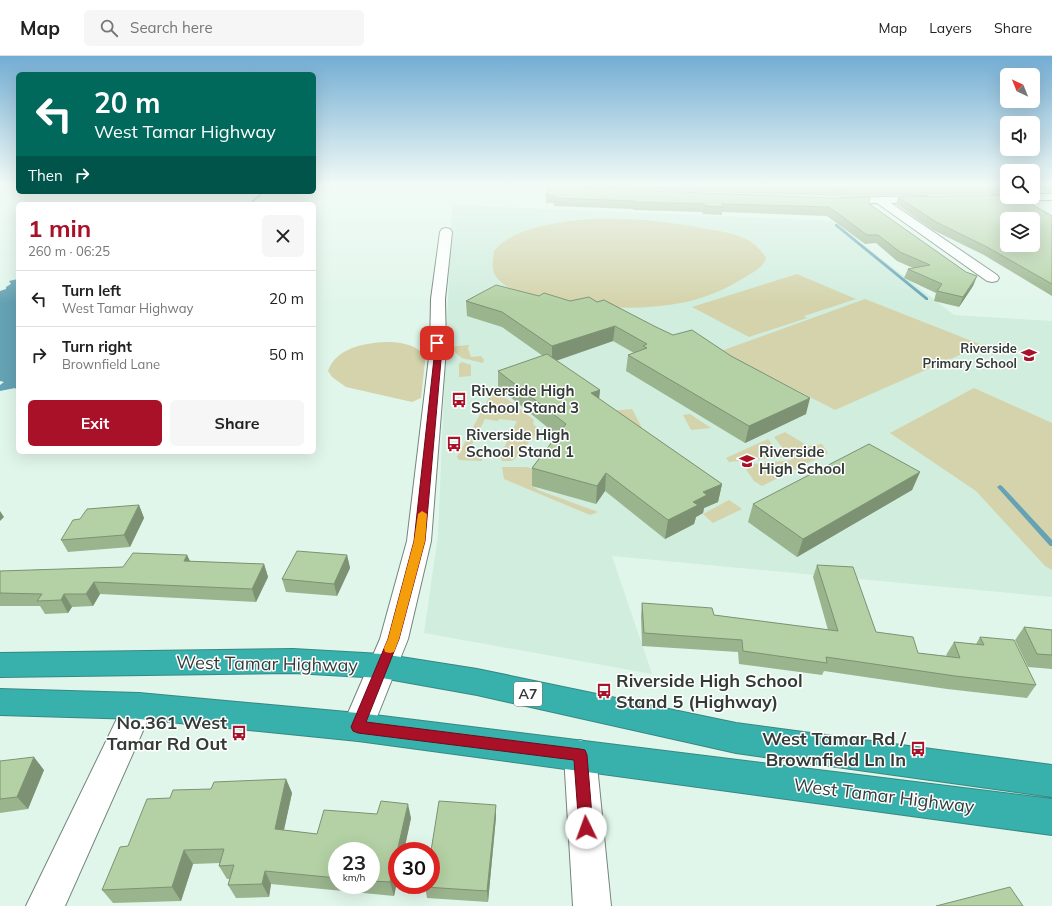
<!DOCTYPE html>
<html lang="en">
<head>
<meta charset="utf-8">
<style>
	:root { --surface:#fff; --page:#f6f6f6; --text:#222; --muted:#767676; --line:#e0e0e0; --accent:#a81127 }
	body { margin:0; font-family:Mulish,sans-serif; background:var(--page); color:var(--text); height:100vh; display:flex; flex-direction:column; font-size:15px; white-space:nowrap }
	* { box-sizing:border-box; margin:0 }
	p { font-size:13px; color:var(--muted) }
	.icon { flex:none; width:22px; height:22px; fill:none; stroke:currentColor; stroke-width:2; stroke-linecap:round; stroke-linejoin:round }
	.map { position:relative; flex:1; overflow:hidden }
	.side { position:absolute; left:16px; top:146px; width:300px; height:252px; display:flex; flex-direction:column; background:var(--surface); border-radius:6px; box-shadow:0 4px 16px #0002 }
	.side>* { flex:none }
	.banner { position:absolute; left:16px; top:16px; width:300px; height:122px; border-radius:6px; box-shadow:0 4px 16px #0002; background:#00695c; color:#fff; overflow:hidden }
	.needle { width:26px; rotate:317deg }
	.controls { position:absolute; left:1000px; top:12px; display:grid; gap:8px }
	.controls a { display:grid; place-items:center; width:40px; height:40px; border-radius:6px; background:var(--surface); box-shadow:0 4px 16px #0002; font-size:20px }
	.speed { position:absolute; left:328px; top:786px; display:flex; gap:8px; font-size:20px; font-weight:700; text-align:center }
	.speed>* { display:grid; place-content:center; width:52px; height:52px; border-radius:50%; background:var(--surface); box-shadow:0 4px 16px #0002; line-height:1 }
	.speed small { font-size:10px; font-weight:400 }
	.speed .limit { border:6px solid #d22; background:#fff; color:#111 }
	.pin { position:absolute; display:grid; place-items:center; width:34px; height:34px; color:#fff; margin:-17px; border-radius:8px; box-shadow:0 2px 6px #0006 }
	.me { position:absolute; width:44px; margin:-22px; rotate:357deg; stroke-linejoin:round; filter:drop-shadow(0 0 3px #0008) }
	.turn { display:flex; align-items:center; gap:14px; height:84px; padding:0 12px; font-size:18px }
	.turn .icon { width:52px; height:52px; stroke-width:2.5 }
	.turn b { display:block; font-size:28px; line-height:34px }
	.then { display:flex; align-items:center; height:38px; padding:0 12px; background:#0003; gap:8px; font-size:15px }
	.round { display:grid; place-items:center; flex:none; width:42px; height:42px; border-radius:6px; background:var(--page) }
	.headline { display:flex; align-items:center; justify-content:space-between; height:68px; padding:0 12px }
	h1 { font-size:24px; font-weight:700; line-height:30px; color:var(--accent) }
	.primary-button { display:flex; gap:8px; margin-top:auto; padding:8px 12px }
	.primary-button a { flex:1; height:46px; border-radius:6px; background:var(--accent); color:#fff; font-size:16px; font-weight:700; line-height:46px; text-align:center }
	.primary-button a+a { background:var(--page); color:var(--text) }
	ul { padding:0; list-style:none }
	li { display:flex; align-items:center; gap:12px; height:56px; padding:0 12px; border-top:1px solid var(--line) }
	li div { flex:1 }
	li b { display:block; font-size:15px }
	li em { font-style:normal }
	header { display:flex; align-items:center; gap:24px; box-sizing:border-box; height:56px; padding:0 20px; background:var(--surface); border-bottom:1px solid var(--line) }
	header strong { font-size:19px }
	nav { display:flex; gap:22px; margin-inline-start:auto; font-size:14px }
	.search { width:280px; height:36px; background:var(--page); display:flex; align-items:center; gap:10px; box-sizing:border-box; padding:0 14px; border-radius:6px; color:var(--muted); font-size:15px }
	.map>svg:first-child { display:block }
	.built { fill:#d0edde }
	.green { fill:#d4d3ab }
	.water { fill:#64a2b4 }
	.lines { fill:none; stroke-linecap:round; stroke-linejoin:round }
	.stream { fill:#64a2b4; fill-rule:evenodd }
	.street-casing { stroke:#72857b; stroke-width:2 }
	.highway-casing { stroke:#378883; stroke-width:2 }
	.street { fill:#fff; fill-rule:evenodd }
	.highway { fill:#38b1ac; fill-rule:evenodd }
	.wall { fill:#9ab48d; fill-rule:evenodd }
	.shaded-wall { fill:#7d9273 }
	.building { fill:#b3d1a4; stroke:#7d9273; fill-rule:evenodd }
	.route { fill:#a81127; stroke:#6d0b19 }
	.slow { fill:#f59e0b }
	.labels { text-anchor:middle; stroke-width:3; stroke-linejoin:round; paint-order:stroke }
	.far-poi-label { font-size:13px; font-weight:bold; fill:#343c38; stroke:#fff; text-anchor:end }
	.shield { fill:#fff; stroke:#717674; stroke-width:1 }
	.shield-label { font-size:14px; font-weight:bold; fill:#343c38 }
	.poi-label { font-size:15px; font-weight:bold; fill:#343c38; stroke:#fff; text-anchor:start }
	.near-street-label { font-size:18px; fill:#343c38; stroke:#fff }
	.near-poi-label { font-size:18px; font-weight:bold; fill:#343c38; stroke:#fff; text-anchor:end }
</style>
</head>
<body>
<header>
<strong>Map</strong>
<div class="search"><svg class="icon" aria-label="search" viewBox="0 0 24 24"><circle cx="10" cy="10" r="6"/><path d="M15 15l6 6"/></svg>Search here</div>
<nav><a>Map</a><a>Layers</a><a>Share</a></nav>
</header>
<div class="map">
<svg width="1052" height="850" viewBox="0 0 1052 850">
	<rect width="100%" height="100%" fill="#e1f6eb"/>
	<path class="built" d="M452,149L833,165L954,259L1052,265V541L612,500L652,618L424,577L438,479Z"/>
	<path class="green" d="M590,163C629,162 668,165 707,173C720,175 734,177 746,183C755,187 760,194 766,201C765,210 754,216 747,220C728,232 708,241 686,246C639,256 583,252 537,241C523,237 503,233 495,219C491,212 493,203 494,195C515,170 560,166 590,163Z
		M797,218L856,243L804,260L807,262L749,281L692,251Z
		M865,243L982,289L835,354L721,295Z
		M386,286C400,286 415,288 424,299L425,306L421,342L412,346L346,331L332,321L328,315C336,292 364,287 386,286Z
		M469,289L468,293L471,301L481,300L484,304L483,307L462,302L448,291Z
		M462,306L471,309V320L459,321V308Z
		M974,332L1052,367V514L1045,510L976,435L890,377Z
		M493,334H496L534,364L533,368L540,374L521,395L515,403L511,405H502L500,400L517,365L499,363L498,365L485,363L467,398L482,400V405L459,404L457,401Z
		M632,353L651,389L601,356Z
		M690,358L711,372L691,374L683,359Z
		M785,376L808,390L822,388L828,397L762,430L754,425L743,409L792,404L774,381Z
		M768,383L783,401L729,406L726,402Z
		M502,411H526L543,415L533,430L538,434L598,456L590,459L504,423Z
		M729,444L742,453L713,467L703,458Z"/>
	<path class="water" d="M18,223V335L15,332L0,335V329L4,326L0,325V235L6,233V231L11,228L9,225Z"/>
	<g class="lines">
		<path class="stream" d="M262,136H265L251,148H248Z
			M835,168H837L928,242V244H926L835,170Z
			M1000,429L1002,430L1052,484V490H1050L998,432L997,431Z"/>
		<defs>
			<path id="street" d="M1033,138H1052V144L992,145L987,142L992,139H1007V141H1033Z
				M927,140L932,143L931,145L891,147L997,219L999,222L997,225L992,226L987,225L877,147L840,148L835,145L840,142Z
				M446,172L450,173L452,176L445,243L446,293L431,485L408,583L369,681L358,685L347,681L342,671L380,583L407,485L430,293L431,243L440,176L442,173Z
				M139,637L150,640L154,650L65,850H26L128,640Z
				M580,684L592,688L596,699L611,850H573L564,699L568,688Z"/>
			<path id="highway" d="M293,593L382,598L477,613L736,667L1052,709V741L736,697L477,639L382,622L293,617L0,621V597Z
				M0,633L139,637L358,657L1052,743V779L358,685L139,663L0,659Z"/>
		</defs>
		<use href="#street" class="street-casing"/>
		<use href="#highway" class="highway-casing"/>
		<use href="#street" class="street"/>
		<use href="#highway" class="highway"/>
	</g>
	<path class="wall" d="M552,129H1007V138L830,140L552,131Z
		M1035,129H1052V137L1049,136Z
		M546,139L869,148L966,216L977,220L973,230L959,251L934,245L936,237L904,222L908,213L913,212L897,205L876,187L865,188L827,160L722,156V159L703,158L702,156L634,154L633,153L554,150V147H546Z
		M898,141L1052,160V240L984,199L933,174L896,148Z
		M544,237L806,358L745,387L626,315L628,299L634,297L613,285L556,305L600,334L599,343L722,428L718,446L704,452L703,457L696,461L694,468L665,483L605,435L596,448L532,430V412L557,379L498,331V315L543,300L502,271L467,260L466,245L539,240Z
		M920,416L912,434L797,501L748,466L753,448Z
		M139,449L144,462L130,491L68,496L61,484L80,463Z
		M187,499L190,505L264,508L268,521L256,546L100,538L93,550L72,551L68,557L45,558L40,550H0V515L123,511Z
		M347,499L350,512L337,540L286,536L282,523Z
		M817,509L876,576L918,597L947,600L946,599L954,586L976,588L980,581L1036,629L1027,642L947,633L824,615L822,619L739,608L738,596L642,590L641,560L642,547L714,559L828,574L813,521Z
		M1024,571L1052,574V613L1028,611L1015,584Z
		M0,705L44,714L28,753L0,757Z
		M286,723L292,737L284,774L317,778L411,762L394,840L271,828L269,841L236,842L228,829L230,823H227L219,810L220,807L193,808L181,845L113,847L102,834L128,790L170,742L211,733ZM337,795H371V829H337Z
		M496,761L488,846L427,842L425,831Z"/>
	<path class="shaded-wall" d="M977,220L973,230L959,251L963,241Z
		M615,270L613,285L552,306V290Z
		M600,334L598,351L591,337Z
		M810,342L806,358L745,387L749,370Z
		M920,416L912,434L797,501L803,483Z
		M606,417L605,435L596,448L597,430Z
		M722,428L718,446L704,452L703,457L696,461L694,468L665,483L668,464L693,446L703,436Z
		M139,449L144,462L130,491L124,479Z
		M0,455L4,461L0,465Z
		M187,499L193,512L184,505Z
		M347,499L350,512L337,540L334,528Z
		M264,508L268,521L256,546L252,533Z
		M94,526L100,538L93,550L86,538Z
		M64,538L72,551L68,557L61,544Z
		M34,701L44,714L28,753L17,741Z
		M286,723L292,737L281,787L275,773Z
		M408,748L411,762L404,795H397Z
		M496,749V761L488,846L487,835Z
		M184,794L193,808L181,845L172,831Z
		M397,797V826L394,840L390,826Z
		M265,815L271,828L269,841L262,828Z"/>
	<path class="building" d="M726,129H1007V130L832,133Z
		M549,131L832,142L871,141L868,147L966,216L977,220L963,241L937,235L942,228L908,213L930,209L900,196L878,179H867L829,151L722,148L723,151L704,150V148L634,146V145L554,142L555,140L546,139Z
		M1007,139V141H1019L1052,160V228L987,191L936,166L898,141ZM1007,163H1033V189H1007Z
		M496,229L539,240L544,237L570,245L589,241L597,246L604,244L654,270L673,279L692,274L731,300L810,342L749,370L628,299L647,292L643,290L647,288L615,270L552,290L502,256L466,245Z
		M547,298L600,334L591,337L722,428L703,436L707,439L693,446L698,449L668,464L606,417L597,430L532,412L566,368L498,315Z
		M869,388L920,416L803,483L753,448Z
		M139,449L124,479L61,484L73,464L80,463L87,453Z
		M297,495L347,499L334,528L282,523Z
		M133,497L187,499L184,505L264,508L252,533L94,526L86,538H64L61,544L37,545L42,538L0,537V515L123,511Z
		M817,509L853,511L876,576L913,581L918,597L960,602L954,586L984,589L980,581L1014,584L1036,629L955,620L826,601L827,607L743,595L742,584L644,577L642,547L712,552L714,559L838,575Z
		M1024,571L1052,574V599L1037,598Z
		M34,701L17,741L0,743V705Z
		M286,723L275,773L317,778L324,754L377,758L381,745L408,748L390,826L371,825V795H337V822L265,815L262,828L228,829L234,809L219,810L224,793L184,794L172,831L102,834L120,791L128,790L147,743L170,742L173,734L211,733L214,726Z
		M439,745L496,749L487,835L425,831V829H431V795Z
		M1010,831L1023,850H936Z"/>
	<linearGradient id="sky" x2="0" y2="1"><stop stop-color="#73add3"/><stop offset="0.52" stop-color="#f2fbf6"/><stop offset="1" stop-color="#f2fbf6" stop-opacity="0"/></linearGradient>
	<rect width="1052" height="248" fill="url(#sky)"/>
	<path class="route" d="M437,285L440,287L442,293L425,485L399,583L366,666L580,693L585,694L587,699L593,772L591,777L586,779L581,777L579,772L574,704L358,677L353,675L351,671L388,583L414,485L435,293L434,287Z"/>
	<path class="slow" d="M422,455L427,458L425,485L399,583L394,596L390,597L385,596L384,592L388,583L414,485L418,458Z"/>
	<defs>
		<symbol id="school-bare" viewBox="-9 -9 18 18"><path d="M0-5L7-2L0 1L-7-2ZM-4 1L0 2.5L4 1V4Q0 6-4 4Z" fill="#a81127" stroke="#fff" stroke-width="2.5" paint-order="stroke"/></symbol>
		<symbol id="bus-bare" viewBox="-9 -9 18 18"><path d="M-5-6H5V4H4V6H2V4H-2V6H-4V4H-5ZM-3.5-4V0h7V-4ZM-3.5 1.2v1.5H-2V1.2ZM2 1.2v1.5H3.5V1.2Z" fill="#a81127" stroke="#fff" stroke-width="2.5" paint-order="stroke"/></symbol>
	</defs>
	<g fill-rule="evenodd">
		<use href="#school-bare" x="1018" y="288" width="22" height="22"/>
		<use href="#bus-bare" x="448" y="333" width="22" height="22"/>
		<use href="#bus-bare" x="443" y="377" width="22" height="22"/>
		<use href="#school-bare" x="736" y="394" width="22" height="22"/>
		<use href="#bus-bare" x="593" y="624" width="22" height="22"/>
		<use href="#bus-bare" x="228" y="666" width="22" height="22"/>
		<use href="#bus-bare" x="907" y="682" width="22" height="22"/>
	</g>
	<g class="labels">
		<g class="far-poi-label">
			<text x="1017" y="297">Riverside<tspan x="1017" dy="15">Primary School</tspan></text>
		</g>
		<rect class="shield" x="514" y="626" width="28" height="24" rx="3"/>
		<g class="shield-label">
			<text x="528" y="643">A7</text>
		</g>
		<g class="poi-label">
			<text x="471" y="340">Riverside High<tspan x="471" dy="17">School Stand 3</tspan></text>
			<text x="466" y="384">Riverside High<tspan x="466" dy="17">School Stand 1</tspan></text>
			<text x="759" y="401">Riverside<tspan x="759" dy="17">High School</tspan></text>
		</g>
		<g class="near-street-label">
			<text transform="translate(267 608) rotate(1)" y="6">West Tamar Highway</text>
			<text transform="translate(884 740) rotate(7)" y="6">West Tamar Highway</text>
		</g>
		<g class="near-poi-label">
			<text x="616" y="631" text-anchor="start">Riverside High School<tspan x="616" dy="21">Stand 5 (Highway)</tspan></text>
			<text x="227" y="673">No.361 West<tspan x="227" dy="21">Tamar Rd Out</tspan></text>
			<text x="906" y="689">West Tamar Rd /<tspan x="906" dy="21">Brownfield Ln In</tspan></text>
		</g>
	</g>
</svg>
<div class="controls">
<a><svg class="needle" viewBox="-14 -14 28 28"><path d="M0-13l5 13h-10z" fill="#e53935"/><path d="M0 13l5-13h-10z" fill="#767676"/></svg></a>
<a><svg class="icon" aria-label="sound" viewBox="0 0 24 24"><path d="M4 9h4l5-4v14l-5-4H4zM17 9q2 3 0 6"/></svg></a>
<a><svg class="icon" aria-label="search" viewBox="0 0 24 24"><circle cx="10" cy="10" r="6"/><path d="M15 15l6 6"/></svg></a>
<a><svg class="icon" aria-label="layers" viewBox="0 0 24 24"><path d="M12 4l9 5-9 5-9-5zM3 14l9 5 9-5"/></svg></a>
</div>
<div class="speed"><div>23<small>km/h</small></div><div class="limit">30</div></div>
<div class="pin" style="left:437px;top:287px;background:#d93025"><svg class="icon" aria-label="arrive" viewBox="0 0 24 24"><path d="M6 21V4h12l-3 4 3 4H6"/></svg></div>
<svg class="me" style="left:586px;top:772px" viewBox="-20 -20 40 40"><circle r="19" fill="#fff"/><path d="M0-13L10 11 0 6-10 11z" fill="#a81127"/></svg>
<div class="banner">
<div class="turn"><svg class="icon" aria-label="left" viewBox="0 0 24 24"><path d="M17 20v-9H6M10 6l-5 5 5 5"/></svg><div><b>20 m</b>West Tamar Highway</div></div>
<div class="then">Then<svg class="icon" aria-label="right" viewBox="0 0 24 24"><path d="M7 20v-9h11M14 6l5 5-5 5"/></svg></div>
</div>
<section class="side">
<div class="headline"><div><h1>1 min</h1><p>260 m · 06:25</p></div><a class="round"><svg class="icon" aria-label="close" viewBox="0 0 24 24"><path d="M6 6l12 12M18 6L6 18"/></svg></a></div>
<ul>
<li><svg class="icon" aria-label="left" viewBox="0 0 24 24"><path d="M17 20v-9H6M10 6l-5 5 5 5"/></svg><div><b>Turn left</b><p>West Tamar Highway</p></div><em>20 m</em></li>
<li><svg class="icon" aria-label="right" viewBox="0 0 24 24"><path d="M7 20v-9h11M14 6l5 5-5 5"/></svg><div><b>Turn right</b><p>Brownfield Lane</p></div><em>50 m</em></li>
</ul>
<div class="primary-button"><a>Exit</a><a>Share</a></div>
</section>
</div>
</body>
</html>
